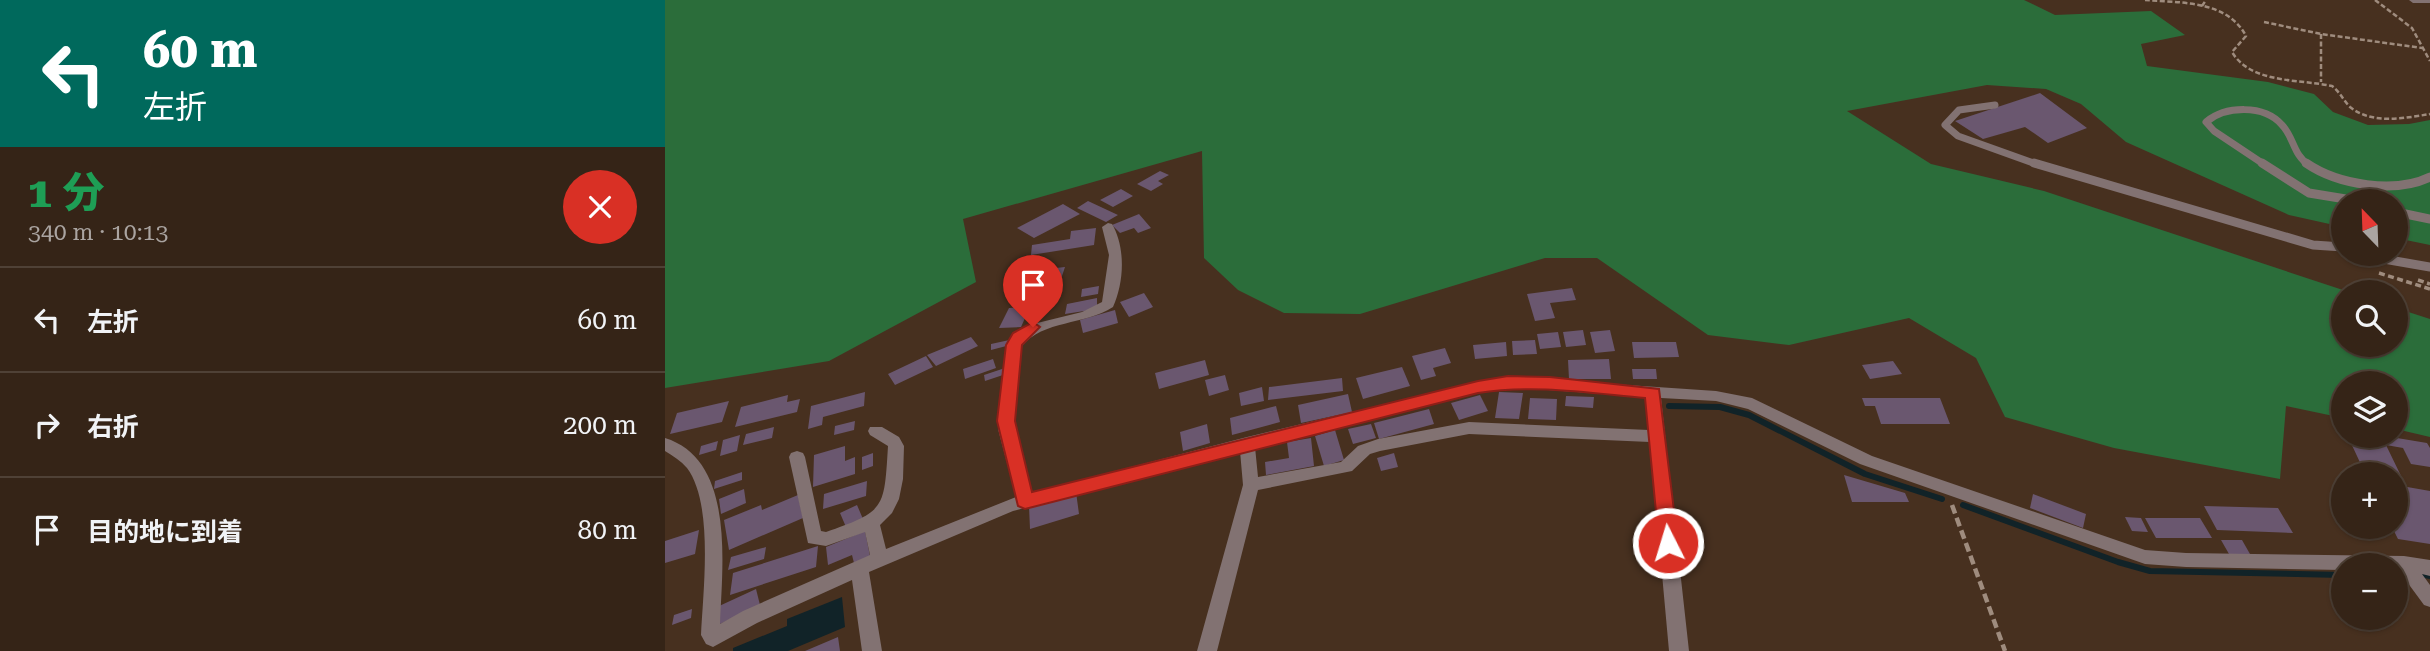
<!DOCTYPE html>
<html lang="ja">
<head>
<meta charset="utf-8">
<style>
	:root { --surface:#352417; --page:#403024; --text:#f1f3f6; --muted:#aaa4a1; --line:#4f4136 }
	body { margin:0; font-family:"Roboto Serif","Noto Sans JP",serif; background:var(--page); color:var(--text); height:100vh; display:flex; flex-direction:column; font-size:26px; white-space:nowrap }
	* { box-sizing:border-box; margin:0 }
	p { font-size:23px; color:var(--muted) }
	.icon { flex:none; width:38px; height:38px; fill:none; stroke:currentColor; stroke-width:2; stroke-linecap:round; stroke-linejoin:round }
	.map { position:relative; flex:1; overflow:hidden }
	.sheet { display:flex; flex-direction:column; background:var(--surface); width:665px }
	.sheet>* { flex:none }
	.guide { background:#00695c; color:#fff; overflow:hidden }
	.needle { width:46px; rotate:337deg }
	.buttons { position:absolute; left:1666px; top:189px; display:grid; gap:14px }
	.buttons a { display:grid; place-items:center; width:77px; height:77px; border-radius:50%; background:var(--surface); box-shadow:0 2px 5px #0004,0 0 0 2px var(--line); font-size:35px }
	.pin { position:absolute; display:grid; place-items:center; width:60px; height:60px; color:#fff; margin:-72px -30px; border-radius:50% 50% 50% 0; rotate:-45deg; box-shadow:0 0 7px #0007 }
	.pin .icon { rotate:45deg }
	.me { position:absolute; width:77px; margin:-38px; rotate:355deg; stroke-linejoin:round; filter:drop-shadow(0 0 5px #0008) }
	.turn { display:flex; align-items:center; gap:24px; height:147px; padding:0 28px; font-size:32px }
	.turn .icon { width:91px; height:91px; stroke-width:2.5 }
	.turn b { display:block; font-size:49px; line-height:60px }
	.round { display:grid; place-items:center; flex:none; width:74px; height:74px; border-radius:37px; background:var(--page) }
	.headline { display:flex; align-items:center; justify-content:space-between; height:119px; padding:0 28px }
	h1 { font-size:42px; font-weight:800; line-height:52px; color:#1e9e55 }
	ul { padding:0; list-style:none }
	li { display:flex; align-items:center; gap:21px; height:105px; padding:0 28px; border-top:2px solid var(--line) }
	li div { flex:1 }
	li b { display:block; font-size:26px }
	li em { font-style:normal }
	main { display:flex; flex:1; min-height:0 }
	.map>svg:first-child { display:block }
	.green { fill:#2b6d3a }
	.water { fill:#112328 }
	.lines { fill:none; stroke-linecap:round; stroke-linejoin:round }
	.stream { stroke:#112328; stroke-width:6 }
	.building { fill:#6a576f }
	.path-far2 { stroke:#9f8c7e; stroke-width:2.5; stroke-dasharray:5 2.5; stroke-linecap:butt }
	.path-far1 { stroke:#9f8c7e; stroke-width:3.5; stroke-dasharray:6 3.5; stroke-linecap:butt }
	.path { stroke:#9f8c7e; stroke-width:4.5; stroke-dasharray:9 4.5; stroke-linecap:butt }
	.lane-far1 { stroke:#827272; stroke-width:7 }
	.lane { stroke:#827272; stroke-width:9 }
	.street { fill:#827272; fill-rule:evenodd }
	.route { fill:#d93025; stroke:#8d1f18; stroke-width:2 }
</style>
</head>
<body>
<main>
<section class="sheet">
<div class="guide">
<div class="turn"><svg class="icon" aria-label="left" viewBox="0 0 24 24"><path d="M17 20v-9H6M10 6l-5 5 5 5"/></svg><div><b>60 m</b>左折</div></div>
</div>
<div class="headline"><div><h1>1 分</h1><p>340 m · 10:13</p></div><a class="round" style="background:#d93025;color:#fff"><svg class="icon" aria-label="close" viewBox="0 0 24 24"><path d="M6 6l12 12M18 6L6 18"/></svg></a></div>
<ul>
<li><svg class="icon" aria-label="left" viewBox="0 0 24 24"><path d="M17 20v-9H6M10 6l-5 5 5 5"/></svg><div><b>左折</b></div><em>60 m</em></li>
<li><svg class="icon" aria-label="right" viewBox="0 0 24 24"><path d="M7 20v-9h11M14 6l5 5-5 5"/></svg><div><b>右折</b></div><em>200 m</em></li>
<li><svg class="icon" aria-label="arrive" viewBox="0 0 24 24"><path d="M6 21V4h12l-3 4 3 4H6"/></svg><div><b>目的地に到着</b></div><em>80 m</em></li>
</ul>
</section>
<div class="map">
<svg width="1765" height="651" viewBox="0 0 1765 651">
	<rect width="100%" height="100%" fill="#47301f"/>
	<path class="green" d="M0,0H1359L1390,15L1486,11L1520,35L1476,44L1482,66L1603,82L1649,94L1668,112L1703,125L1744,124L1765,120V245L1731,238V201H1678V227L1624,215L1461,142L1416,104L1381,89L1322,85L1182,111L1266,164L1379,191L1684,292H1678V345H1731V308L1765,319V437L1731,429V383H1678V418L1621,406L1615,479L1449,448L1340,417L1311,358L1244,318L1124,345L1043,335L932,258H880L695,314L619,313L573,290L539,258L537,151L298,219L311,282L164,361L0,388Z"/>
	<path class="water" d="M177,597L180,627L123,651H68V648L122,626V619Z"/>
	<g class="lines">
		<path class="stream" d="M1004,406L1055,407L1084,415L1200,474L1277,499
			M1298,505L1453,562L1485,571L1678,575
			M1760,575L1765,576
			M1731,576H1737"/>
	</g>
	<path class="building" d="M1375,93L1422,128L1383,143L1360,127L1318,139L1290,121Z
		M495,171L504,175L493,181L498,184L486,191L472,184Z
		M456,189L468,196L448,207L435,200Z
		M423,201L453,215L441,222L412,208Z
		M398,204L415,214L369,238L352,228Z
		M474,214L486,228L473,233L469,228L455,233L447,225Z
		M431,228L429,245L366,255L367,245L405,239L406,231Z
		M400,267L396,279L369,281L373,270Z
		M395,285L393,299L356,305L358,291Z
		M434,286L433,294L416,297L417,289Z
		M907,288L911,300L885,303L890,318L870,321L862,294Z
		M479,293L488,307L464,317L455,302Z
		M432,298V309L400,314L402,304Z
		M365,307L356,327L334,328L344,308Z
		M450,310L453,323L418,333L415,320Z
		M918,330L921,345L901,347L898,332Z
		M945,330L950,351L930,353L925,332Z
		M893,332L896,347L875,349L872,334Z
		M306,337L313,346L271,366L262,355Z
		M349,339V344L326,350V344Z
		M870,340L872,354L848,355L847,341Z
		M841,342L842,356L810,359L808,345Z
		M967,342H1011L1014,357L969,358Z
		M780,348L786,363L768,368L771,376L756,380L747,356Z
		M261,356L268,367L230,385L223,374Z
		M328,359L331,368L300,379L298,369Z
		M944,359L946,379H904L903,360Z
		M540,360L544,375L494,389L490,373Z
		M1228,361L1237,374L1205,379L1197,365Z
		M737,367L745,386L698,399L691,378Z
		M340,368L341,374L320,381L319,375Z
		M967,369H991L992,379H968Z
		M560,375L564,390L544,396L540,380Z
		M677,378L678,391L603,400L604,387Z
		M597,387L599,401L576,406L574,393Z
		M200,392L199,406L158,417L157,425L143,429L146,406Z
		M834,392L858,393L854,419L830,418Z
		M683,394L687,412L636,423L633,405Z
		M123,395L122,402L135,399L132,412L70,427L76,407Z
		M815,395L823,411L794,420L786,403Z
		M901,396L929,397L928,408L900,406Z
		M865,398L892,399L891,420L863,419Z
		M1197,398H1275L1285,424H1216L1210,406H1200Z
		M64,401L57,422L5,434L12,413Z
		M611,406L615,422L567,435L565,418Z
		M764,409L769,424L714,439L709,423Z
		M190,421L189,430L169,435L170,426Z
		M542,424L545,443L518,451L515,432Z
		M706,424L711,438L688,444L683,429Z
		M109,427L107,438L78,445L81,434Z
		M670,430L679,460L659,466L650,436Z
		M75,435L72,451L55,456L58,440Z
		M1697,436H1720L1762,443L1765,448V467L1746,464L1738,448L1721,445L1737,478L1731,477V474L1699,471L1685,441L1701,444Z
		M646,438L649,466L601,475L600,462L624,458L622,442Z
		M53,441L51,450L34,455L36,446Z
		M180,446V461L190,457V474L148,487L149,455Z
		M208,453V466L197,470V457Z
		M729,453L733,467L716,471L712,458Z
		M77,472V480L49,489L50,481Z
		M1179,475L1240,493L1244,502H1187Z
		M202,481L201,496L158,509L159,494Z
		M1731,485L1765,491V544L1733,539L1727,527H1731Z
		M79,489L81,503L56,514L54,499Z
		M411,492L414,514L365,529L364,506Z
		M1368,494L1421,514L1418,528L1365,508Z
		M133,495L138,518L64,550L59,520L96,505L97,510Z
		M192,505L198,519L181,527L175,513Z
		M1539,506L1613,508L1628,533L1552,530Z
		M1460,517L1476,518L1483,532L1467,531Z
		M1480,518H1535L1547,538H1491Z
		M34,530L30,554L0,563V541Z
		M200,531L205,556L189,563L187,555L163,565L161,547Z
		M1556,540H1577L1585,554H1564Z
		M153,546L151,567L65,595L68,573Z
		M101,547L99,559L63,570L66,557Z
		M91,589L95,605L55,624L52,607Z
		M27,609L26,618L7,625L9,615Z
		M173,637L175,651H140Z"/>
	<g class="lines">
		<path class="path-far2" d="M1480,0C1516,3 1562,0 1581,36L1567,52C1586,84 1635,79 1667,86C1675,92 1678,100 1685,107C1707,125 1740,118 1765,114
			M1710,0L1747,28L1765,61
			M1537,6L1541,0
			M1599,22L1656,34L1757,48
			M1656,34V82"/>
		<path class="path-far1" d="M1714,273L1765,289
			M1753,280L1765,284"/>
		<path class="path" d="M1287,505L1340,651"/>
		<path class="lane-far1" d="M1330,105L1294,110L1280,125L1293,136L1374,165
			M1600,165L1549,131L1541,122C1560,106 1599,104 1617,125C1629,137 1628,155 1644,165"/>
		<path class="lane" d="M1369,163L1648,245L1678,247
			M1597,163L1644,193L1693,201
			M1641,163C1673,185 1730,194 1765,177
			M1731,212L1765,219
			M1690,254L1765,267"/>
		<path class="street" d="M1744,0H1765V3H1748Z
			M443,223L447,224C461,248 459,283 448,307C419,326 379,319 356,347L349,429L366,493L582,437L813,382L843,377L1051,391L1087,398L1207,456L1480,550L1521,553L1739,556L1765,560V576L1757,574L1765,585V607L1759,605L1734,571H1731V565H1678V570L1521,567L1480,564L1195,464L1083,409L1051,401L996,398L1024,651H1004L985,442L804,434L715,451L705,454L687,471L593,490L552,651H532L578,485L575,451L348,511L204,572L217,651H197L187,580L92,623L48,647L41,644L36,635C38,591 49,504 22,468C16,461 8,456 0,451V438C71,460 57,567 55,624L78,611L205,555L200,532L161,546L143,543L124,457L126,453L132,451L138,453L140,457L156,531L161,532C221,511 219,509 223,446L205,435L203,431L205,427H217L234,437L239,446L238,479L234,499L227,513L215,525L221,549L351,497L333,429L342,346L353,332L364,325L417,312L437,302L444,255L437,227ZM843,387L981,397L984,430L804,422L713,439L693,446L676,462L593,477L590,447L813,392Z"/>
	</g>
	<path class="route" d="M368,322L375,327L357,345L350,421L367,492L813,381L843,376L885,377L994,389L1013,543L1010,549L1003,551L996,549L994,543L980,398C924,393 869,384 813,393L360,509L353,506L332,421L341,345L348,333Z"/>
</svg>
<div class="buttons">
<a><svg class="needle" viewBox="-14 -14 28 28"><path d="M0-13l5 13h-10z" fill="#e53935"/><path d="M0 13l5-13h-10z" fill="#aaa4a1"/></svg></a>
<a><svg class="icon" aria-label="search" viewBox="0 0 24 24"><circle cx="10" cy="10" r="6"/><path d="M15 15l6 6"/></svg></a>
<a><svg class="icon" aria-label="layers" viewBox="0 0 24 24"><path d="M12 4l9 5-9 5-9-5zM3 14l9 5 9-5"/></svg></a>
<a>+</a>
<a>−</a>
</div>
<div class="pin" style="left:368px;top:327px;background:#d93025"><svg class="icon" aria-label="arrive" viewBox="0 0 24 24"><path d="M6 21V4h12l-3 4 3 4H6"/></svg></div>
<svg class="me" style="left:1003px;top:543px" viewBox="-20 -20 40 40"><circle r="17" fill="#d93025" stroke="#fff" stroke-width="3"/><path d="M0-11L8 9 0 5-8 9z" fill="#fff"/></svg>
</div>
</main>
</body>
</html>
